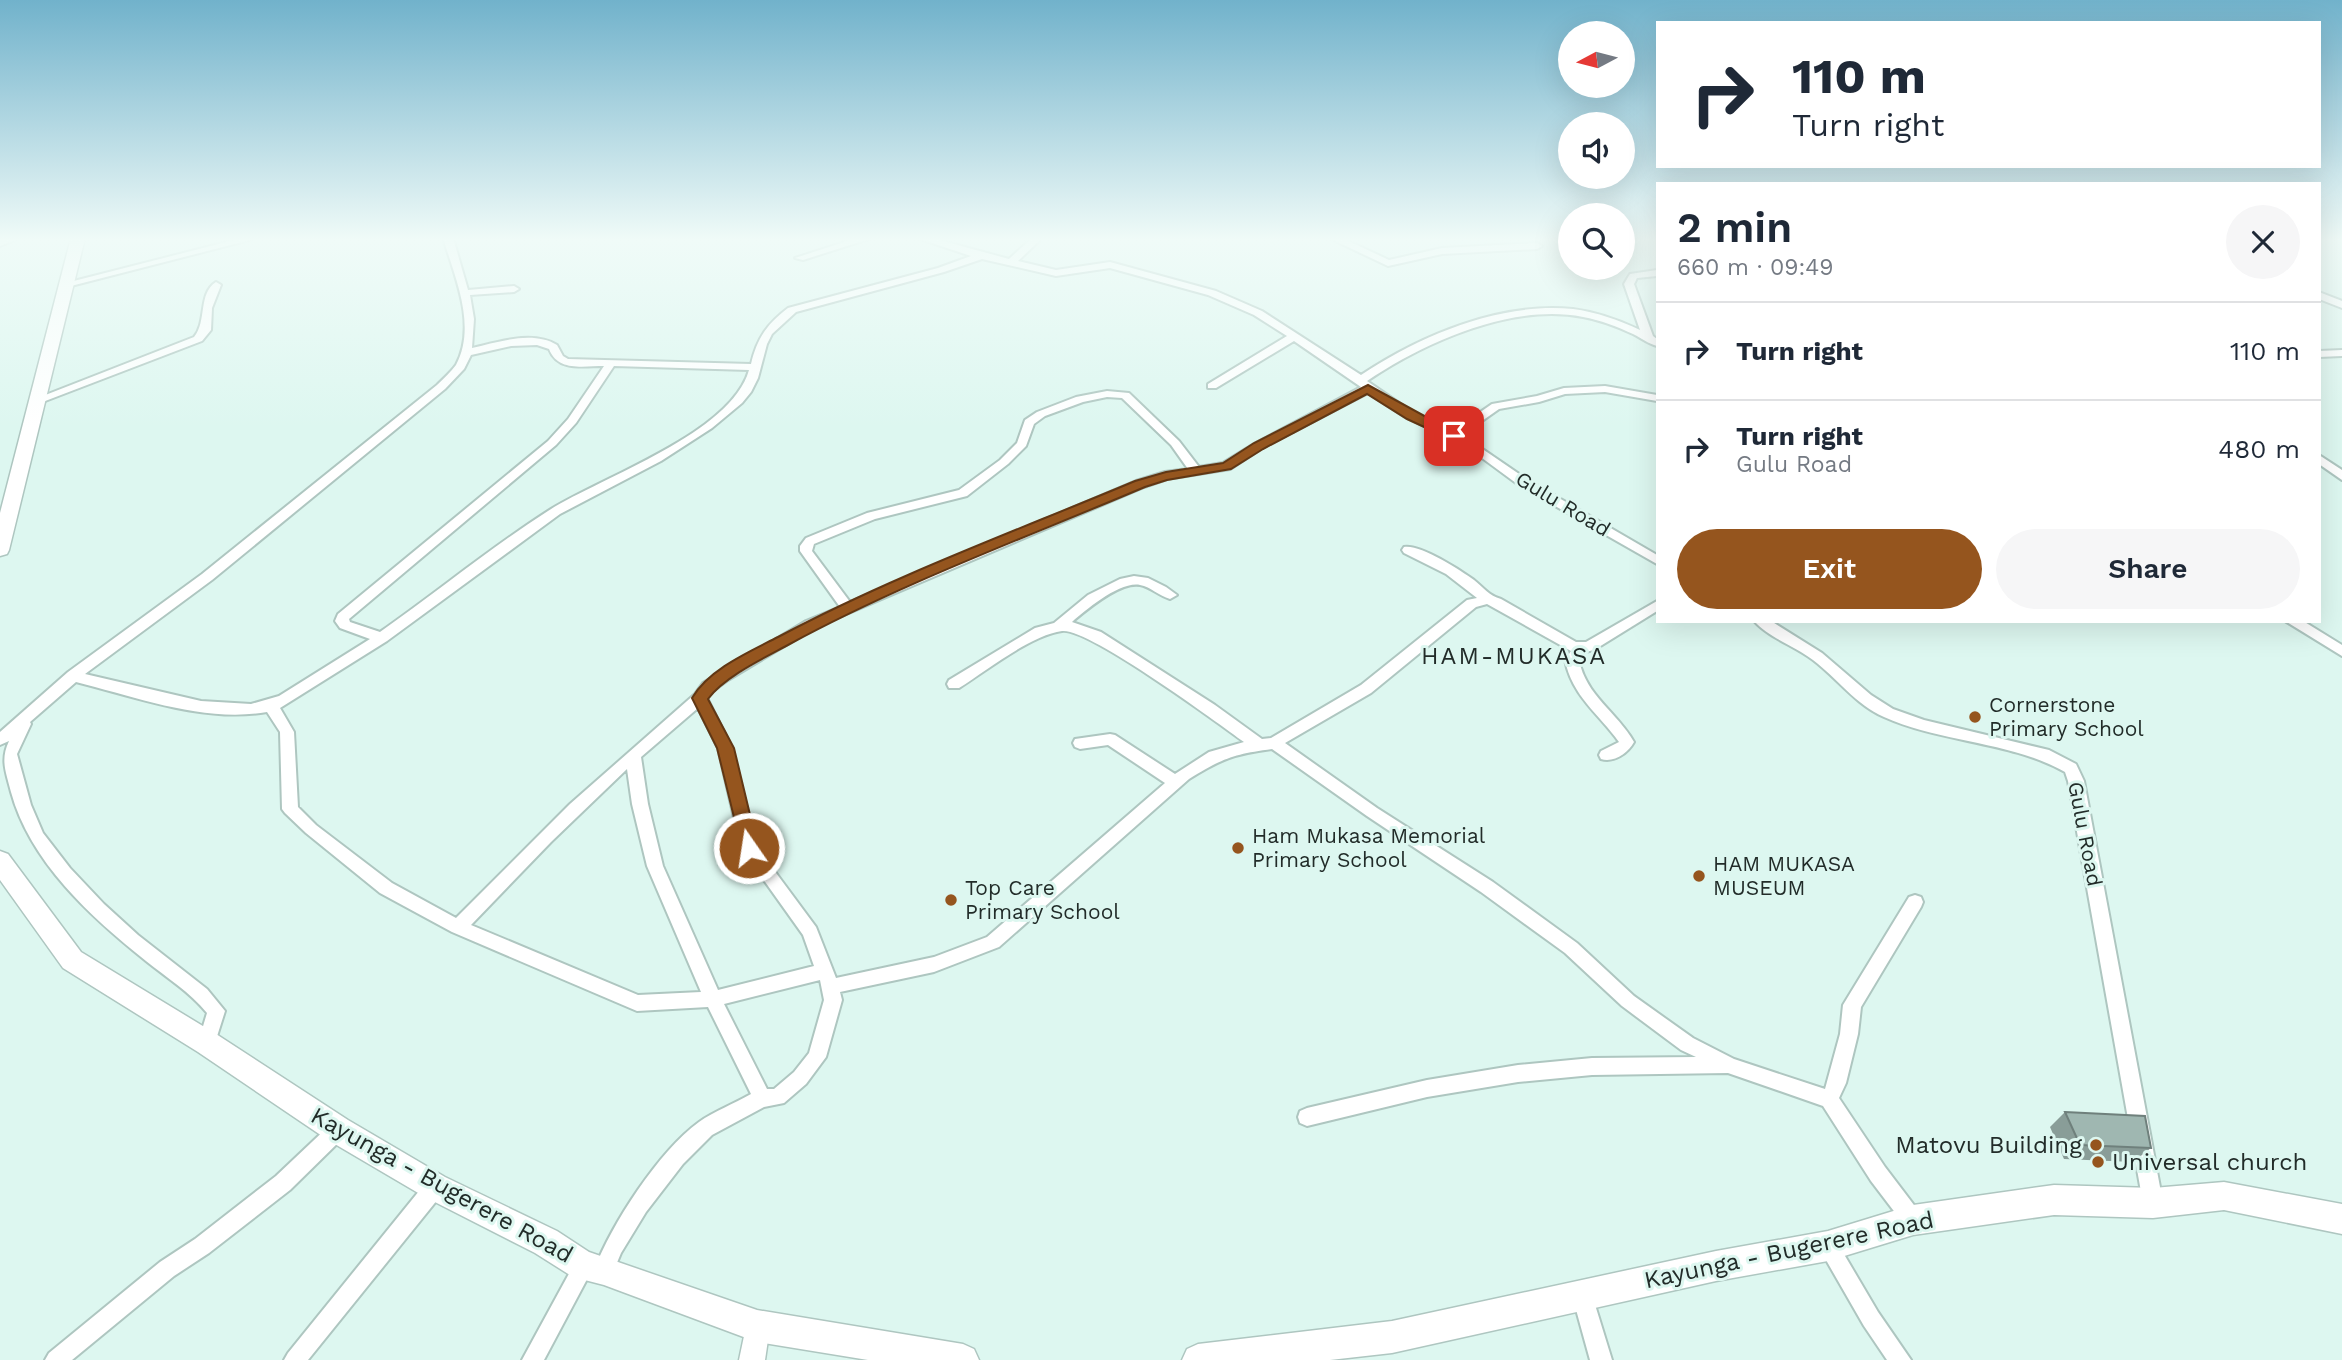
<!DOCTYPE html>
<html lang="en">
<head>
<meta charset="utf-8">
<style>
	:root { --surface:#fff; --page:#f6f6f7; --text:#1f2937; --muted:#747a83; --line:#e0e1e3; --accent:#95551e }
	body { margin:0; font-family:"Work Sans",sans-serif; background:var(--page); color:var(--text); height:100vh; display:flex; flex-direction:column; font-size:26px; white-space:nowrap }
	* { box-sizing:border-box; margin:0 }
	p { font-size:23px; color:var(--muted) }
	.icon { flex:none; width:38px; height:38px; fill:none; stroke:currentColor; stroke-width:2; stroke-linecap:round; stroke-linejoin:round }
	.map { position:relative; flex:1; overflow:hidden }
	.panel { position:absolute; left:1656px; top:182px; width:665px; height:441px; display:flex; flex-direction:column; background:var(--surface); border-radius:0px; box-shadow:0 7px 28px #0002 }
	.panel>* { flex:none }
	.guide { position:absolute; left:1656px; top:21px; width:665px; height:147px; border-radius:0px; box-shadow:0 7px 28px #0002; background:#fff; color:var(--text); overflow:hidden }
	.needle { width:46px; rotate:263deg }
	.fabs { position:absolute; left:1558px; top:21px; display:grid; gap:14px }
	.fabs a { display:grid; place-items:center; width:77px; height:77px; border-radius:50%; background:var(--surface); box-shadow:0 7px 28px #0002; font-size:35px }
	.pin { position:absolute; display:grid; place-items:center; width:60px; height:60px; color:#fff; margin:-30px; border-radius:14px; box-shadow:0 4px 10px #0006 }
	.me { position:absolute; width:77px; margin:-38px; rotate:347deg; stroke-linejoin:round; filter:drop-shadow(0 0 5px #0008) }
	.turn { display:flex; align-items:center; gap:24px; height:147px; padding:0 21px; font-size:32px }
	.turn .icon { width:91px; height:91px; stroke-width:2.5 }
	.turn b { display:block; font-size:49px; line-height:60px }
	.round { display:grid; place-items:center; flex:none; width:74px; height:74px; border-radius:37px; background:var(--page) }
	.summary { display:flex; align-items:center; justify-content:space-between; height:119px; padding:0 21px }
	h1 { font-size:42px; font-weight:600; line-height:52px }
	.primary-button { display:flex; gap:14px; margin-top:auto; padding:14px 21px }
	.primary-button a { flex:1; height:80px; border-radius:42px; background:var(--accent); color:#fff; font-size:28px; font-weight:600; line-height:80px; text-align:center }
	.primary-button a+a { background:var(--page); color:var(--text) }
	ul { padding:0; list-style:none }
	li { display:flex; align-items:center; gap:21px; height:98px; padding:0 21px; border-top:2px solid var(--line) }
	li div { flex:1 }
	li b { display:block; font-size:26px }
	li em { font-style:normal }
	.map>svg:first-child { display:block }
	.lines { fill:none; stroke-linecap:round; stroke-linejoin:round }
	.minor-casing { stroke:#aec6c0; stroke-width:4 }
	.tertiary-casing { stroke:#aec6c0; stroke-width:3 }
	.primary-casing { stroke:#aec6c0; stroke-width:3 }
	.minor { fill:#fff; fill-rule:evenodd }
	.tertiary { fill:#fff; fill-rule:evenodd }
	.primary { fill:#fff; fill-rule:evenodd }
	.wall { fill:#899d98 }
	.building { fill:#9fb7b1; stroke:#6f807c; stroke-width:2 }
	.route { fill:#95551e; stroke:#613714; stroke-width:2 }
	.poi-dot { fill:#95551e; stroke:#ddf7f0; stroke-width:2.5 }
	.labels { text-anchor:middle; stroke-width:6; stroke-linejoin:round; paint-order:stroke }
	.street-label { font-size:21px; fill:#222c29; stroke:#ddf7f0 }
	.poi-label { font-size:21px; fill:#222c29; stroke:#ddf7f0; text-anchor:start }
	.quarter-label { font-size:24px; letter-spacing:2px; fill:#222c29; stroke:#ddf7f0 }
	.near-poi-label { font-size:24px; fill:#222c29; stroke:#ddf7f0; text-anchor:end }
	.near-street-label { font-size:24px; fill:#222c29; stroke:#ddf7f0 }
</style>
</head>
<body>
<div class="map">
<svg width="2342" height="1360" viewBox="0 0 2342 1360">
	<rect width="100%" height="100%" fill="#ddf7f0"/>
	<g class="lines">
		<defs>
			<path id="minor" d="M6,238H20L0,246V240Z
				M242,238H258L67,287L62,284Z
				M443,238H453L468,290L514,286L519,289L514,292L470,295L474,319L472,348C498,342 533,330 557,345L563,356L568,359L751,364C757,338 768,323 788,308L938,268L971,256L917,238H932L1009,259L1032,238H1042L1018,261L1056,270L1110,262L1216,291L1262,311L1361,375C1421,335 1500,302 1573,309C1596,312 1619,320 1640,330L1624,284L1630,274L1657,270V276L1637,278L1634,284L1653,336L1657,339V346C1649,344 1641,338 1633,334C1618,327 1600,320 1583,317C1512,303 1425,342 1367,381L1415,414L1453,431L1492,404L1537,396L1564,388L1605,386L1657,395V401L1605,392L1565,394L1539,402L1499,409L1462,435L1528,480L1657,555V564L1520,486L1463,444L1407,418L1368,393L1262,448L1230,469L1167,479L1144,487L816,627L728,680L713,691L707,698L732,748L756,846L816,927L836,978L934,957L987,937L1165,783L1108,745L1080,749L1075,747L1073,743L1075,739L1110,734L1115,735L1175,774L1209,752L1244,742C1217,722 1087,627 1062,631C1031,635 986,671 959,688H949L947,684L949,680L1035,628L1054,623L1088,595L1120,579L1134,576L1148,578L1166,587L1177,595L1170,599C1159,596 1151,587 1140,585C1120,581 1086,610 1072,622L1101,632L1215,705L1262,739L1271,738L1361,685L1467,600L1477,598L1446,574L1404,553L1402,550L1404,547C1420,544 1460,570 1474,580C1483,587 1489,596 1501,599L1576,642H1586L1657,601V611L1594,650L1585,652L1579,660C1586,696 1617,712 1634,742C1628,753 1614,763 1601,759L1599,755L1601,751L1619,742C1599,714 1572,696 1565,660L1571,651L1487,604L1476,607L1371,693L1285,743L1377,808L1493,882L1577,943L1634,996L1693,1038L1734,1059L1825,1089L1840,1034L1843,1005L1909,897L1915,895L1921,897L1923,902L1921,907L1861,1007L1858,1034L1846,1083L1839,1098L1885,1167L1920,1213L1923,1220L1920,1227L1913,1230L1906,1227L1871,1181L1823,1106L1728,1073L1592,1075L1518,1082L1427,1097L1307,1126L1300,1123L1298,1117L1300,1111L1307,1108L1427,1080L1518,1065L1592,1058L1696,1057L1681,1050L1622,1006L1565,953L1481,892L1367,816L1272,749C1234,754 1221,759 1189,779L999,947L934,972L840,992L842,1000L826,1057L806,1084L784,1103L764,1107L712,1135L683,1164L646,1212L621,1253L611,1277L604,1280L597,1277L594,1270C612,1224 658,1152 699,1122C714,1111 734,1104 751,1094L708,1007L637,1011L452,932L380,893L306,833L285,813L282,809L280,732L267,712C204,723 136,697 76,682L30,722L31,724L17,754L31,805L43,833L70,868L104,904L138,935L207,989L225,1011L213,1049L207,1051L201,1049L198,1043L207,1013C190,992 167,978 146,961C91,917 30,862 11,792C6,772 0,760 9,741L0,745V732L68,672L202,574L437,385C444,378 451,372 456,365C477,326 455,277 443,238ZM982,259L1056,276L1110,268L1208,295L1254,315L1287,336L1208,384V388H1216L1294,341L1361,387L1254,444L1223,463L1199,467L1179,441L1129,393L1107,391L1076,397L1037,412L1025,420L1017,443L1000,460L959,490L867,513L806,538L800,546V551L840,607L806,621L703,683L695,694L570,804L456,918L392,883L316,825L298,807L294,732L280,708L387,641L560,514L661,461L712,428L742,403L751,392L758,378L767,344L772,334L796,312L944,272ZM537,345L549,349C558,372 583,366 604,366L568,419L548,441L338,614L335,621L340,628L370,639L279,696L251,704L201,701L85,674L212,580L445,389L464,369L471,355L511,346ZM614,366L749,370C731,434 601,477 548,511C490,548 436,593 380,632L350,622L349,619L556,445L576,423ZM1107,397L1122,398L1171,445L1188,469L1165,472L1136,481L850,602L812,551L814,544L875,519L967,496L1008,464L1026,446L1034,424L1045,416L1083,402ZM698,708L718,748L741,848L803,935L814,966L718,990L663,866L648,804L641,757ZM627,769L632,804L647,866L701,992L638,995L471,925L551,842ZM820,980L824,1000L809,1053L794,1072L774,1089H767L724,1004Z
				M857,238H872L803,260L795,258Z
				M1329,238H1342L1389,260L1442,248L1537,243L1542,246L1537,249L1442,254L1388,266Z
				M216,282L221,285L212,308L211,330L202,341L40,403H32L30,401L194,337C207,322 198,293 216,282Z
				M2319,292L2342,301V308L2319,299Z
				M2342,350V356L2319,357V351Z
				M2319,455L2342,470V480L2319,464Z
				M1754,621H1771L1822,653L1871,695L1893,709L1924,720L2049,750L2076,764L2084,781L2163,1203L2160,1210L2153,1213L2146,1210L2143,1203L2068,781L2065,772C2010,741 1942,743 1884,717C1856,705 1837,678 1813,660C1795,646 1769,638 1754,621Z
				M2285,621H2303L2342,645V656Z
				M338,1121L345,1124L347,1130L345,1136L290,1190L209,1253L174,1276L72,1360H45L49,1353L160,1262L195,1239L276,1176L331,1124Z
				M435,1177L442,1180L445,1187L442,1194L308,1360H284L288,1353L428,1180Z
				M1828,1236L1835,1239L1878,1312L1911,1360H1887L1864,1326L1818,1246L1821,1239Z
				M584,1256L591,1259L594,1266L544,1360H522L577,1259Z
				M1582,1285L1589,1288L1592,1295L1612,1360H1590L1572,1295L1575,1288Z"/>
			<path id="tertiary" d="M757,1313L766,1317L770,1326L765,1360H739L748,1317Z"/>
			<path id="primary" d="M71,238H85L9,550L7,554L0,556V513Z
				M0,851L8,854L81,952L216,1034L348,1120L445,1177L557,1231L589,1252L757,1310L963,1344L974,1349L979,1360H868L757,1342L604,1285L573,1277L535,1253L425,1197L328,1140L198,1052L63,968L0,880Z
				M2224,1182L2342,1204V1234L2224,1210L2153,1218L2054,1215L1913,1235L1828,1261L1716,1281L1392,1353L1330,1360H1182L1187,1349L1198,1344L1392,1321L1716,1251L1828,1231L1913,1205L2054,1185L2153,1188Z"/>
		</defs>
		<use href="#minor" class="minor-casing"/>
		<use href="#tertiary" class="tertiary-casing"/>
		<use href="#primary" class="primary-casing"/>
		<use href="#minor" class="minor"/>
		<use href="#tertiary" class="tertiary"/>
		<use href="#primary" class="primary"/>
	</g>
	<path class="wall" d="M2065,1112L2151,1148L2133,1162L2064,1159L2050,1127Z"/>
	<path class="building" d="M2065,1112L2145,1116L2151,1148L2080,1145Z"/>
	<linearGradient id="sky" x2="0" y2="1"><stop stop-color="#71b2cb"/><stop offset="0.56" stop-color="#f0fbf8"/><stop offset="1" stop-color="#f0fbf8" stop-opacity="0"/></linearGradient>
	<rect width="2342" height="428" fill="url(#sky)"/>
	<path class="route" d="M1368,385L1461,436L1454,440L1450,439L1407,419L1367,394L1263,449L1231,469L1167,480L1145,487C1025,538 902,583 788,645C764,658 724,677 708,699L734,748L758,848L756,854L749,856L743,854L717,748L692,698C709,669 749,652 778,637C893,576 1016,531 1135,481L1166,472L1223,463L1254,443Z"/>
	<g class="poi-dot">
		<circle cx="1975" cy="717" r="7"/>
		<circle cx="1238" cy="848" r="7"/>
		<circle cx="1699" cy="876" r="7"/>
		<circle cx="951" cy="900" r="7"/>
		<circle cx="2096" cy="1145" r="7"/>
		<circle cx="2098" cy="1162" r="7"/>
	</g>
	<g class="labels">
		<g class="street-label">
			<text transform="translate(1563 504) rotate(31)" y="7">Gulu Road</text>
			<text transform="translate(2085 834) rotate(79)" y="7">Gulu Road</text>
		</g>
		<g class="poi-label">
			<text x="1989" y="712">Cornerstone<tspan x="1989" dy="24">Primary School</tspan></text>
			<text x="1252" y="843">Ham Mukasa Memorial<tspan x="1252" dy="24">Primary School</tspan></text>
			<text x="1713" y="871">HAM MUKASA<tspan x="1713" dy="24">MUSEUM</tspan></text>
			<text x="965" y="895">Top Care<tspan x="965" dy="24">Primary School</tspan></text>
		</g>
		<g class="quarter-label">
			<text x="1514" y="664">HAM-MUKASA</text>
		</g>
		<g class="near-poi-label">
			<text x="2082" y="1153">Matovu Building</text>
			<text x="2112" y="1170" text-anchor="start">Universal church</text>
		</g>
		<g class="near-street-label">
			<text transform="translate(442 1185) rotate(29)" y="8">Kayunga - Bugerere Road</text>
			<text transform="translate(1789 1250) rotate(-12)" y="8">Kayunga - Bugerere Road</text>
		</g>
	</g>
</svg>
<div class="fabs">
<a><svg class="needle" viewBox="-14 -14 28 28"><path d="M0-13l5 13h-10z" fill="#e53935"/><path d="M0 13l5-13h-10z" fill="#747a83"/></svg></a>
<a><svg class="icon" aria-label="sound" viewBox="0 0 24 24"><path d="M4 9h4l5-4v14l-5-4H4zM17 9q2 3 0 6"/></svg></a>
<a><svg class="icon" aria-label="search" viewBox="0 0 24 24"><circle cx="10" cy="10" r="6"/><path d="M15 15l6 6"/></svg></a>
</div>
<div class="pin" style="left:1454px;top:436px;background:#d93025"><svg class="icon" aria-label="arrive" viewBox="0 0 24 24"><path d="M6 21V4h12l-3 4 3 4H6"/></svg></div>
<svg class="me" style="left:749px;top:848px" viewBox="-20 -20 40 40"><circle r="17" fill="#95551e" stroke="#fff" stroke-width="3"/><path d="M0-11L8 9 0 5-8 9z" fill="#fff"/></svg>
<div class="guide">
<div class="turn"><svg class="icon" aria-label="right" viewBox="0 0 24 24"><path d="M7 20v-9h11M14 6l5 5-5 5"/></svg><div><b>110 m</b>Turn right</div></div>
</div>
<section class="panel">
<div class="summary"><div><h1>2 min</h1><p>660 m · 09:49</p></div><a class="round"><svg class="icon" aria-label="close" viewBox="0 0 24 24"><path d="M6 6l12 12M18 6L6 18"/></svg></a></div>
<ul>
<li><svg class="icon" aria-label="right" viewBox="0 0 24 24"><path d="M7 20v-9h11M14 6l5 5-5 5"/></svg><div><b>Turn right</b></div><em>110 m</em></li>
<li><svg class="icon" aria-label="right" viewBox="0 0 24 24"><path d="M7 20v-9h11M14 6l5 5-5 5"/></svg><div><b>Turn right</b><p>Gulu Road</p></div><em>480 m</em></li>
</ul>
<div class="primary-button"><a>Exit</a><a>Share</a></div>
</section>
</div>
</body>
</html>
